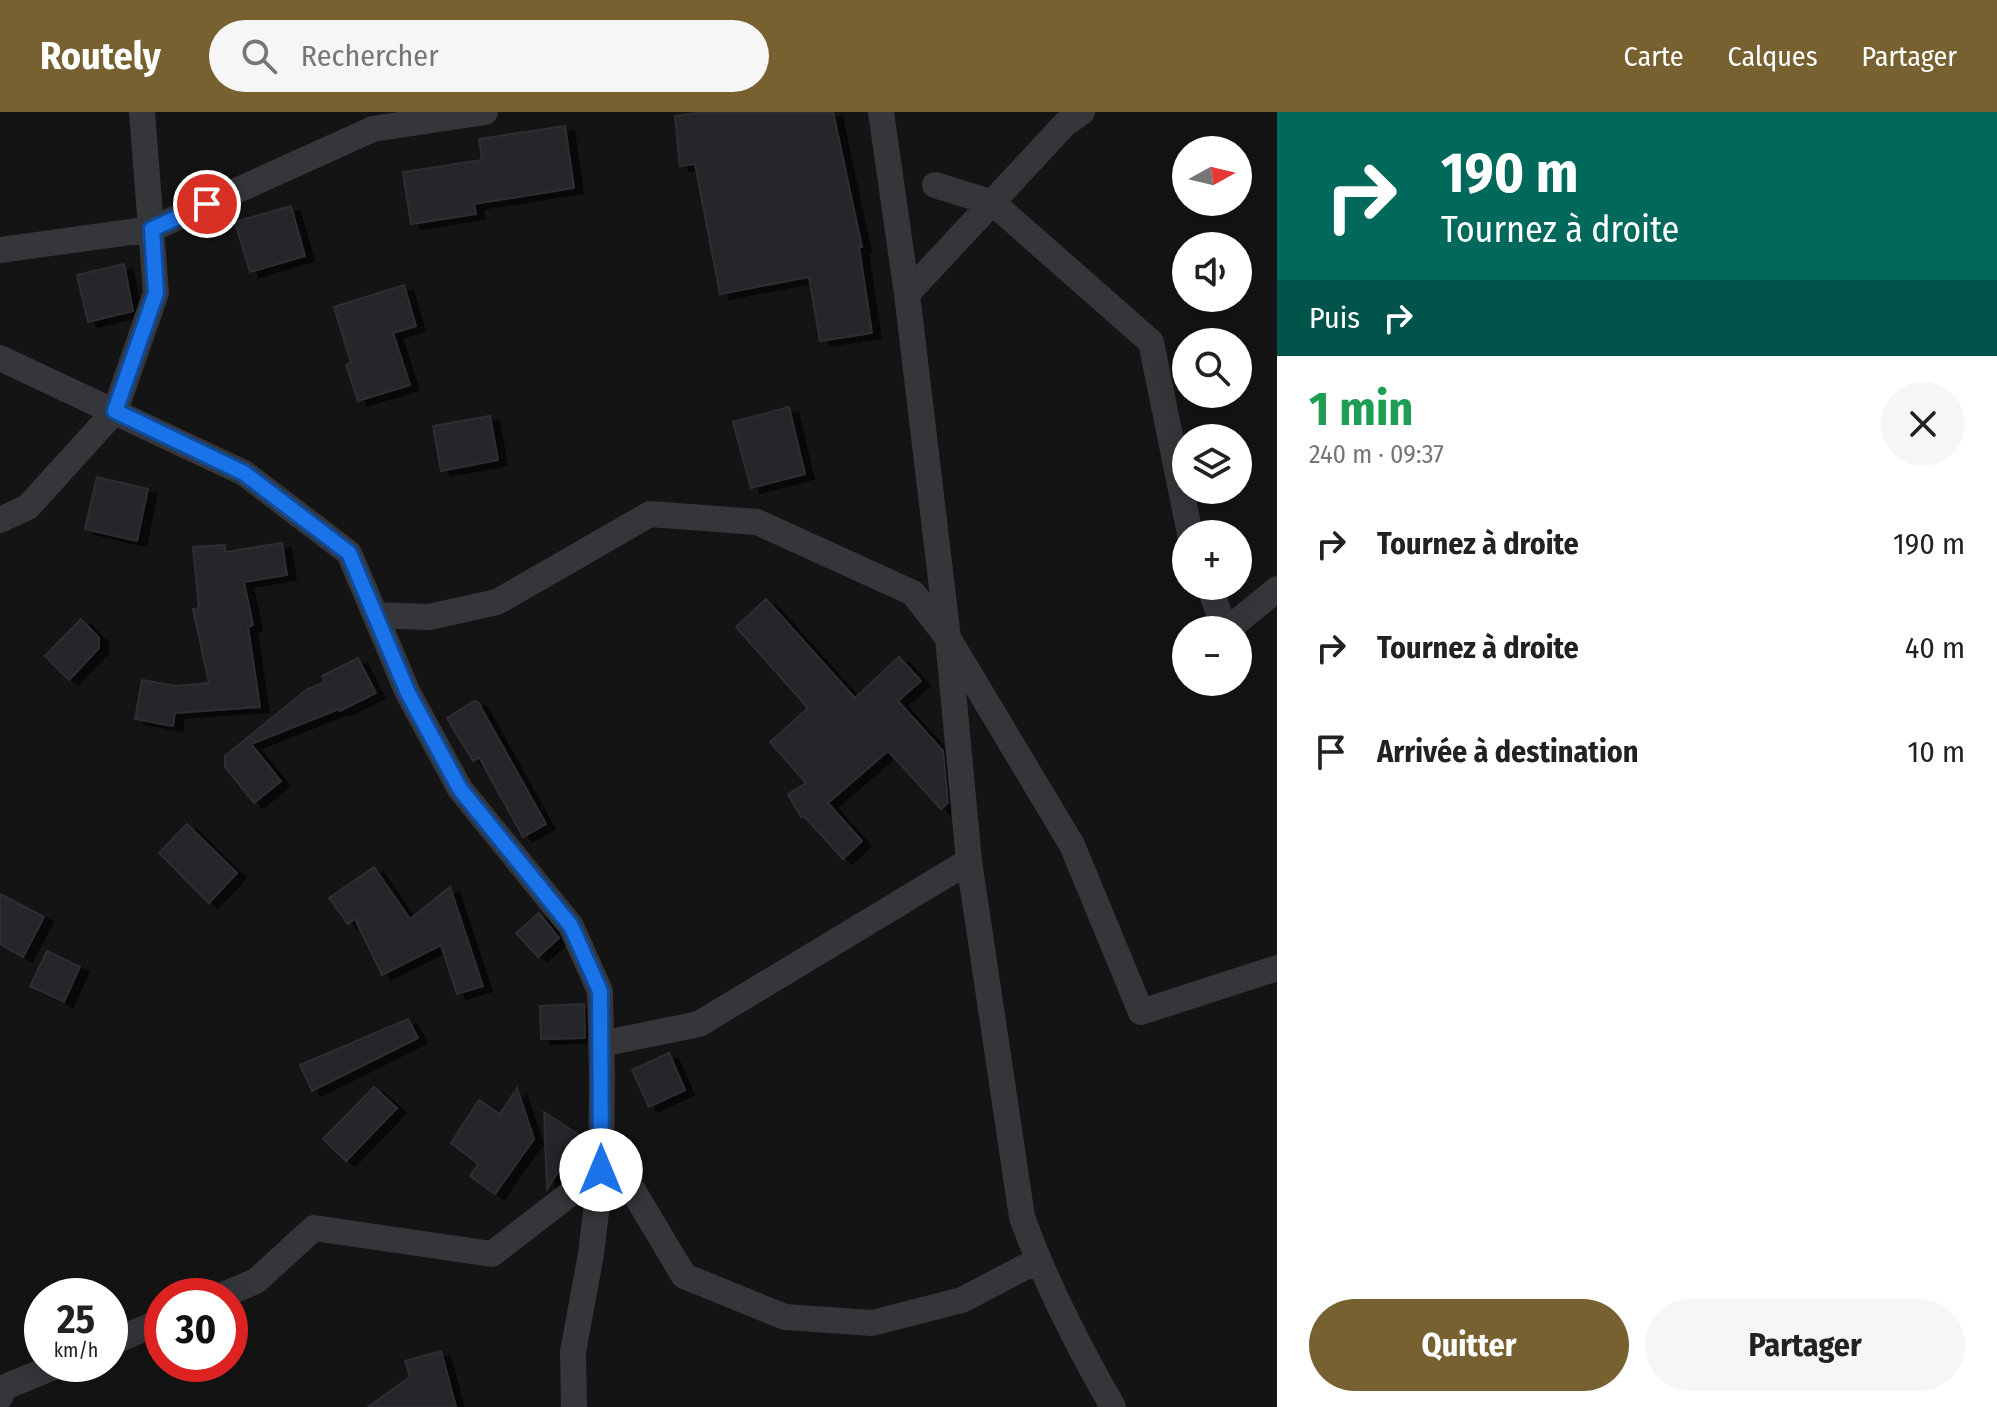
<!DOCTYPE html>
<html lang="fr">
<head>
<meta charset="utf-8">
<style>
	:root { --surface:#fff; --page:#f6f6f6; --text:#222; --muted:#767676; --accent:#776130 }
	body { margin:0; font-family:"Fira Sans Condensed",sans-serif; background:var(--page); color:var(--text); height:100vh; display:flex; flex-direction:column; font-size:30px; white-space:nowrap }
	* { box-sizing:border-box; margin:0 }
	p { font-size:26px; color:var(--muted) }
	.icon { flex:none; width:44px; height:44px; fill:none; stroke:currentColor; stroke-width:2; stroke-linecap:round; stroke-linejoin:round }
	.map { position:relative; flex:1; overflow:hidden }
	.panel { display:flex; flex-direction:column; background:var(--surface); width:720px }
	.panel>* { flex:none }
	.top-card { background:#00695c; color:#fff; overflow:hidden }
	.needle { width:52px; rotate:82deg }
	.controls { position:absolute; left:1172px; top:24px; display:grid; gap:16px }
	.controls a { display:grid; place-items:center; width:80px; height:80px; border-radius:50%; background:var(--surface); box-shadow:0 4px 20px #0003; font-size:40px }
	.speed { position:absolute; left:24px; top:1166px; display:flex; gap:16px; font-size:40px; font-weight:700; text-align:center }
	.speed>* { display:grid; place-content:center; width:104px; height:104px; border-radius:50%; background:var(--surface); box-shadow:0 4px 20px #0003; line-height:1 }
	.speed small { font-size:20px; font-weight:400 }
	.speed .limit { border:12px solid #d22; background:#fff; color:#111 }
	.pin { position:absolute; display:grid; place-items:center; width:68px; height:68px; color:#fff; margin:-34px; border:4px solid #fff; border-radius:50%; box-shadow:0 2px 8px #0007 }
	.me { position:absolute; width:88px; margin:-44px; rotate:0deg; stroke-linejoin:round; filter:drop-shadow(0 0 6px #0008) }
	.turn { display:flex; align-items:center; gap:28px; height:168px; padding:0 32px; font-size:36px }
	.turn .icon { width:104px; height:104px; stroke-width:2.5 }
	.turn b { display:block; font-size:56px; line-height:68px }
	.then { display:flex; align-items:center; height:76px; padding:0 32px; background:#0003; gap:16px; font-size:30px }
	.round { display:grid; place-items:center; flex:none; width:84px; height:84px; border-radius:42px; background:var(--page) }
	.head { display:flex; align-items:center; justify-content:space-between; height:136px; padding:0 32px }
	h1 { font-size:48px; font-weight:700; line-height:60px; color:#1e9e55 }
	.primary-button { display:flex; gap:16px; margin-top:auto; padding:16px 32px }
	.primary-button a { flex:1; height:92px; border-radius:48px; background:var(--accent); color:#fff; font-size:32px; font-weight:700; line-height:92px; text-align:center }
	.primary-button a+a { background:var(--page); color:var(--text) }
	ul { padding:0; list-style:none }
	li { display:flex; align-items:center; gap:24px; height:104px; padding:0 32px }
	li div { flex:1 }
	li b { display:block; font-size:30px }
	li em { font-style:normal }
	header { display:flex; align-items:center; gap:48px; box-sizing:border-box; height:112px; padding:0 40px; background:var(--accent); color:#fff }
	header strong { font-size:38px }
	nav { display:flex; gap:44px; margin-inline-start:auto; font-size:28px }
	.search { width:560px; height:72px; background:var(--page); display:flex; align-items:center; gap:20px; box-sizing:border-box; padding:0 28px; border-radius:44px; color:var(--muted); font-size:30px }
	main { display:flex; flex:1; min-height:0 }
	.map>svg:first-child { display:block }
	.building { fill:#272729; stroke:#2e2e31; stroke-width:2; filter:url(#shadow) }
	.lines { fill:none; stroke-linecap:round; stroke-linejoin:round }
	.street { stroke:#35363a; stroke-width:26 }
	.route-casing { stroke:#114b97; stroke-width:20 }
	.route { stroke:#1a73e8; stroke-width:14 }
</style>
</head>
<body>
<header>
<strong>Routely</strong>
<div class="search"><svg class="icon" aria-label="search" viewBox="0 0 24 24"><circle cx="10" cy="10" r="6"/><path d="M15 15l6 6"/></svg>Rechercher</div>
<nav><a>Carte</a><a>Calques</a><a>Partager</a></nav>
</header>
<main>
<div class="map">
<svg width="1277" height="1295" viewBox="0 0 1277 1295">
	<defs>
		<filter id="shadow"><feDropShadow dx="9" dy="5" stdDeviation="0" flood-color="#0009"/></filter>
	</defs>
	<rect width="100%" height="100%" fill="#141415"/>
	<path class="building" d="M704,0H833L862,135H859L872,221L820,229L809,165L720,182L695,52L680,54L675,4Z
		M565,14L574,76L474,92L476,102L411,112L403,60L482,48L479,27Z
		M291,94L305,144L250,160L235,110Z
		M124,152L133,199L88,210L77,163Z
		M404,173L416,214L393,221L410,273L358,289L346,253L351,251L334,195Z
		M789,295L805,362L751,376L733,310Z
		M490,304L498,348L441,359L433,314Z
		M97,365L148,377L137,429L85,417Z
		M282,431L287,463L244,470L253,513L248,515L260,595L175,601L173,614L135,607L142,568L176,574L209,571L193,497L199,496L193,435L225,433V440Z
		M766,487L855,586L899,545L921,569L898,589L943,639L948,691L941,697L888,639L828,691L862,729L843,747L804,704L801,705L788,682L806,671L770,630L808,596L736,515Z
		M81,507L99,526V536L69,568L45,544Z
		M358,546L376,581L340,599L339,597L251,632L281,669L254,691L225,655V644L306,578L325,570L322,564Z
		M474,589L478,590L546,712L523,725L479,645L473,649L447,606Z
		M187,712L237,761L209,791L159,741Z
		M374,755L410,807L450,775L483,874L457,882L441,833L382,863L355,807L348,812L329,786Z
		M0,782L44,805L23,845L0,832Z
		M539,801L559,826L538,845L516,821Z
		M47,839L80,855L64,890L30,874Z
		M584,892L585,926L541,927L540,894Z
		M408,907L418,926L312,979L300,953Z
		M669,941L685,978L649,995L632,958Z
		M374,975L397,996L346,1049L323,1027Z
		M517,976L534,1027L495,1082L470,1064L478,1052L451,1031L479,988L500,1002Z
		M544,1000L581,1024L547,1077Z
		M441,1239L456,1295H368L410,1265L405,1249Z"/>
	<g class="lines">
		<path class="street" d="M881,0L907,182L948,526L969,749L1022,1105C1046,1172 1078,1234 1113,1295
			M935,73L993,91L1151,230L1190,422
			M0,138L152,117L373,17L485,0
			M907,182L1065,12L1082,0
			M0,246L244,361L349,441L408,581L460,677L571,814L600,879L602,966L601,1058L591,1142L573,1240L574,1295
			M0,408L28,395L115,299L156,181L142,0
			M1209,474L1225,518
			M375,503L429,505L497,490L650,402L757,410L913,481L948,526L1072,733L1141,900L1277,856
			M1227,518L1277,477
			M601,932L699,912L969,749
			M601,1025L684,1164L785,1205L872,1211L962,1188L1025,1155L1039,1152
			M221,1184L256,1169L314,1116L492,1142L601,1058
			M110,1231L162,1209
			M0,1285L5,1275L61,1252"/>
	</g>
	<g class="lines">
		<defs>
			<path id="route" d="M207,92L152,117L156,181L115,299L244,361L349,441L408,581L460,677L571,814L600,879L601,1058"/>
		</defs>
		<use href="#route" class="route-casing"/>
		<use href="#route" class="route"/>
	</g>
</svg>
<div class="controls">
<a><svg class="needle" viewBox="-14 -14 28 28"><path d="M0-13l5 13h-10z" fill="#e53935"/><path d="M0 13l5-13h-10z" fill="#767676"/></svg></a>
<a><svg class="icon" aria-label="sound" viewBox="0 0 24 24"><path d="M4 9h4l5-4v14l-5-4H4zM17 9q2 3 0 6"/></svg></a>
<a><svg class="icon" aria-label="search" viewBox="0 0 24 24"><circle cx="10" cy="10" r="6"/><path d="M15 15l6 6"/></svg></a>
<a><svg class="icon" aria-label="layers" viewBox="0 0 24 24"><path d="M12 4l9 5-9 5-9-5zM3 14l9 5 9-5"/></svg></a>
<a>+</a>
<a>−</a>
</div>
<div class="speed"><div>25<small>km/h</small></div><div class="limit">30</div></div>
<div class="pin" style="left:207px;top:92px;background:#d93025"><svg class="icon" aria-label="arrive" viewBox="0 0 24 24"><path d="M6 21V4h12l-3 4 3 4H6"/></svg></div>
<svg class="me" style="left:601px;top:1058px" viewBox="-20 -20 40 40"><circle r="19" fill="#fff"/><path d="M0-13L10 11 0 6-10 11z" fill="#1a73e8"/></svg>
</div>
<section class="panel">
<div class="top-card">
<div class="turn"><svg class="icon" aria-label="right" viewBox="0 0 24 24"><path d="M7 20v-9h11M14 6l5 5-5 5"/></svg><div><b>190 m</b>Tournez à droite</div></div>
<div class="then">Puis<svg class="icon" aria-label="right" viewBox="0 0 24 24"><path d="M7 20v-9h11M14 6l5 5-5 5"/></svg></div>
</div>
<div class="head"><div><h1>1 min</h1><p>240 m · 09:37</p></div><a class="round"><svg class="icon" aria-label="close" viewBox="0 0 24 24"><path d="M6 6l12 12M18 6L6 18"/></svg></a></div>
<ul>
<li><svg class="icon" aria-label="right" viewBox="0 0 24 24"><path d="M7 20v-9h11M14 6l5 5-5 5"/></svg><div><b>Tournez à droite</b></div><em>190 m</em></li>
<li><svg class="icon" aria-label="right" viewBox="0 0 24 24"><path d="M7 20v-9h11M14 6l5 5-5 5"/></svg><div><b>Tournez à droite</b></div><em>40 m</em></li>
<li><svg class="icon" aria-label="arrive" viewBox="0 0 24 24"><path d="M6 21V4h12l-3 4 3 4H6"/></svg><div><b>Arrivée à destination</b></div><em>10 m</em></li>
</ul>
<div class="primary-button"><a>Quitter</a><a>Partager</a></div>
</section>
</main>
</body>
</html>
